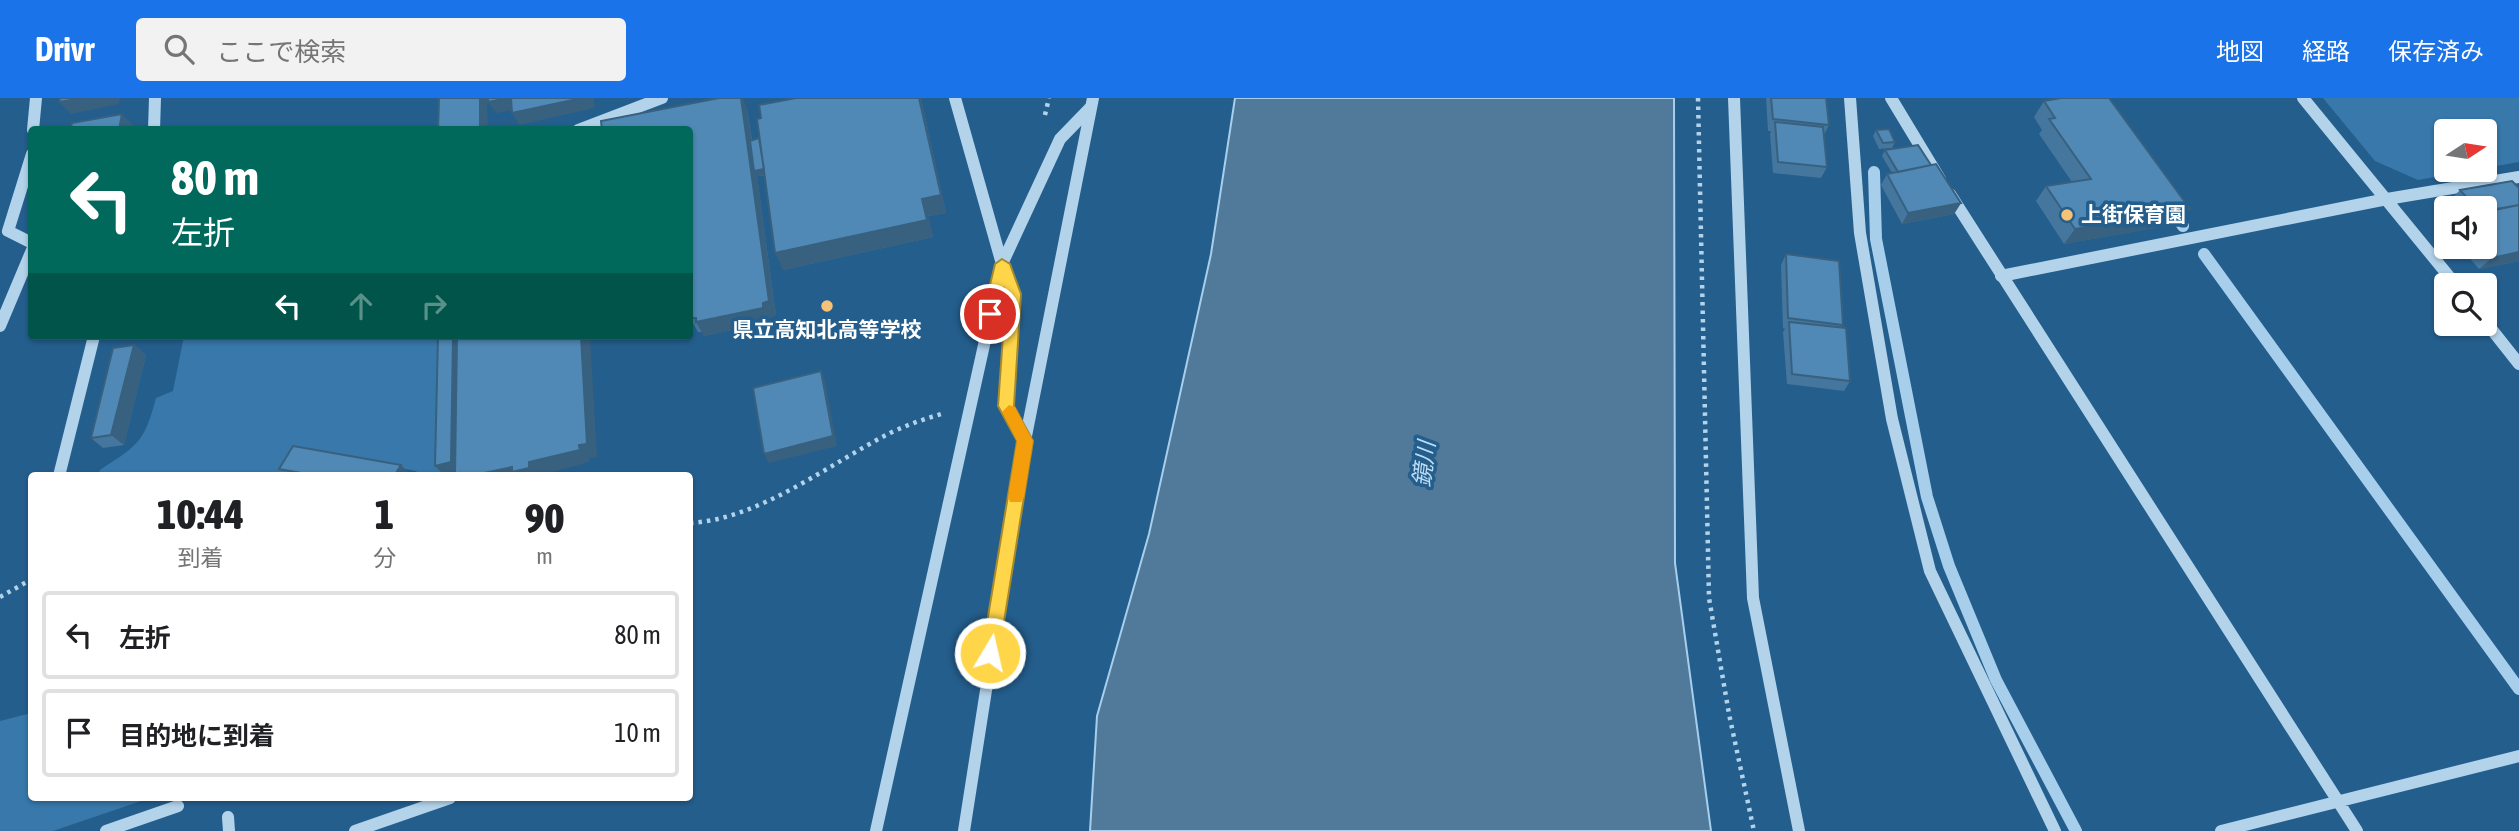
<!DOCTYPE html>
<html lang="ja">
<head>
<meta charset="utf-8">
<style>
	:root { --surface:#fff; --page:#f2f2f2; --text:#202124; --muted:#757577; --line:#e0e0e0; --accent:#1a73e8 }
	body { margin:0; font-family:"Asap Condensed","Noto Sans JP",sans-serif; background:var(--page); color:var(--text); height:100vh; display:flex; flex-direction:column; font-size:26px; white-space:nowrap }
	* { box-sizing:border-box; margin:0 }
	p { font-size:23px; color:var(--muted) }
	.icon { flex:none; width:38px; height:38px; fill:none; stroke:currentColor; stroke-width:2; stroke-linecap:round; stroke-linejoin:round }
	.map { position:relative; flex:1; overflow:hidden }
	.drawer { position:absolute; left:28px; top:374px; width:665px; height:329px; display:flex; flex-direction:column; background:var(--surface); border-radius:7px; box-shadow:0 2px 5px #0004 }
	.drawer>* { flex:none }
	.top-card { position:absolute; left:28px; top:28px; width:665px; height:214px; border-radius:7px; box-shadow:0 2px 5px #0004; background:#00695c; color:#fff; overflow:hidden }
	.needle { width:46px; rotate:78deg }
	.fabs { position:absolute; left:2434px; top:21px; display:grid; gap:14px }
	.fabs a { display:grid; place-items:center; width:63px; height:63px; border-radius:7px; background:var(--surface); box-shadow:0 2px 5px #0004; font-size:35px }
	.pin { position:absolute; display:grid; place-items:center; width:60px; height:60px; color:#fff; margin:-30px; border:4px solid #fff; border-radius:50%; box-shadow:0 2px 7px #0007 }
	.me { position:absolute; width:77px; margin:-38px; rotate:9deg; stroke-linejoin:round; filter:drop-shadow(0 0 5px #0008) }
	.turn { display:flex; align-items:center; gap:24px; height:147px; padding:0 28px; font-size:32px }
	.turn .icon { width:91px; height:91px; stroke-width:2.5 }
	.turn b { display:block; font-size:49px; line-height:60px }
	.lanes { display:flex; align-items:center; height:66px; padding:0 28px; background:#0003; justify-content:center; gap:35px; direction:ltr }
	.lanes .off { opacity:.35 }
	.eta { display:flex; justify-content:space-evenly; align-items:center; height:119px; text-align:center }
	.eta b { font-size:42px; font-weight:800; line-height:49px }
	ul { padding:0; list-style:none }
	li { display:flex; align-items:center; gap:21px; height:88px; margin:0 14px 10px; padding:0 14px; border:4px solid var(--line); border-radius:7px }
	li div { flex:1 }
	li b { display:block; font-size:26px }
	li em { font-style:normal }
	header { display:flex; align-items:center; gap:42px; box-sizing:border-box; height:98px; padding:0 35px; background:var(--accent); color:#fff }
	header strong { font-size:33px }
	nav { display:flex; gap:38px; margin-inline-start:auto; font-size:24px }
	.search { width:490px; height:63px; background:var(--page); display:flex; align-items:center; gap:18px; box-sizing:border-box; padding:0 24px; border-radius:7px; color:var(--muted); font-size:26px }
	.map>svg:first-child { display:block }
	.green { fill:#3878aa }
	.water { fill:#517a9a; stroke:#a7cfec; stroke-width:2 }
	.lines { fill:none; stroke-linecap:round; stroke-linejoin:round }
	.stream { stroke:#a7cfec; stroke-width:12 }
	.path { stroke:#b3d3eb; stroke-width:4.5; stroke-dasharray:3.5 5; stroke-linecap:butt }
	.minor { stroke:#b3d3eb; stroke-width:12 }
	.wall { fill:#45769d }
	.shaded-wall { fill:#38607f }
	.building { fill:#5089b6; stroke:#38607f; stroke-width:2 }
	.route { fill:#ffd54a; stroke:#a68a30; stroke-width:2 }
	.slow { fill:#f59e0b }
	.poi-dot { fill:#f6c276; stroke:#245e8d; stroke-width:2.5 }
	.labels { text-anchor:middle; stroke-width:7; stroke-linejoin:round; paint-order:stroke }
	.poi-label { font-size:21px; font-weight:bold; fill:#fff; stroke:#245e8d; text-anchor:start }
	.water-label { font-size:23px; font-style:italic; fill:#bedcf2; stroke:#245e8d }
</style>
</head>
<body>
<header>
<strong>Drivr</strong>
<div class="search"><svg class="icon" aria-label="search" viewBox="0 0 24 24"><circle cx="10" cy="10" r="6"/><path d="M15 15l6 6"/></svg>ここで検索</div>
<nav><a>地図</a><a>経路</a><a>保存済み</a></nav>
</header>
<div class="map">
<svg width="2519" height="733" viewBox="0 0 2519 733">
	<rect width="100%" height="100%" fill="#245e8d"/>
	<path class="green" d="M2323,0H2519V64L2485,70V33H2446V72H2474L2418,82L2375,63Z
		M184,238H450L444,244L441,378H421L416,373L374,365L296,359L284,378H98L100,372C138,347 144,345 156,300L173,293Z
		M31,615L32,700H150L53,733H0V623Z"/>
	<path class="water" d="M1235,0H1674L1675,465L1711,733H1090L1097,618L1149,436L1211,156Z"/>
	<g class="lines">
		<path class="stream" d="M1874,74L1876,141L1927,399L1949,468L1996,582L2076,733
			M2171,111L2183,128
			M2204,156L2519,591"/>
		<path class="path" d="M1698,0L1709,500L1729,616L1754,733
			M1045,17L1049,0
			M690,425C760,421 829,366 890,335C907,327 924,321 941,316
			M0,499L32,481"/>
		<path class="minor" d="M1734,0L1753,500L1799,733
			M1850,0L1860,135L1892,321L1930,473L2055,733
			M1891,0L1940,81
			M2303,0L2456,187
			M33,32L36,0
			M154,32L155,0
			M578,32L662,0
			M32,56L8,133L32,145
			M1950,96L2357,733
			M2001,178L2387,101L2519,79
			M2485,223L2519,266
			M0,228L32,152
			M1025,343L1006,308L1013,196L1002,166L1060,41L1091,9
			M59,378L94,238
			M228,719L229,733
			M106,733L178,708
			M355,733L450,700
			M876,733L1002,166L955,0
			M964,733L1025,343L1093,0
			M2221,733L2519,658"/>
	</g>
	<path class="wall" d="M796,0H921L946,115L928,118L933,139L783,172L764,78H757L776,217L770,219V224L704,238L702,234H698L690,220L747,11L752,42L759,40L760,20Z
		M1766,0H1826L1829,27L1824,37L1827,69L1821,80L1773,75L1770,36L1771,33H1768Z
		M2044,3L2190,111L2177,126L2064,146L2036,103L2046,88L2072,84L2039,36L2042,32L2034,19Z
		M1876,32L1895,44L1892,50L1879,51L1873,38Z
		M1885,52L1931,67L1961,105L1954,116L1902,126L1881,87L1887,76L1892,75L1882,58Z
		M2519,90V163L2479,171L2460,149H2485V110H2465L2454,98L2460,92Z
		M1786,156L1843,227L1841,230L1850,283L1844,293L1787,286L1783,234L1785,231L1783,230L1781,167Z
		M134,247L146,257L124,347L103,350L91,340Z
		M279,371L410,376L409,378H287Z"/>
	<path class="shaded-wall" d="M82,0H120L119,6L71,16L59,4Z
		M480,0H487L488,32H480Z
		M508,0H511L518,11L496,15L488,4Z
		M582,0H594L595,10L519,27L512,15Z
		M741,0H743L747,11L756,73L767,71L770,77L757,78L776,217L770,219V224L704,238L696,224Z
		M919,0H921L946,115L928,118L933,139L783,172L775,155L922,101Z
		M122,16L133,27L132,32H119Z
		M1961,105L1954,116L1902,126L1908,115Z
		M2190,111L2177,126L2064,146L2075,131Z
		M2519,154V163L2479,171L2492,160Z
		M453,238H461L460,373L444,377L435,368Z
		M581,238H590L597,359L589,360L590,364L540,377V378H470L529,364L579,347Z
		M134,247L146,257L124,347L111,337Z
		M821,273L825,283L837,348L769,365L764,356Z
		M401,367L410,376L409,378H394Z"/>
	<path class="building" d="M60,0H82L59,4Z
		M439,0H480V32H438Z
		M488,0H508L488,4Z
		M511,0H582L512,15Z
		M719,0H741L769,203L763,205V210L696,224V220H690V32H602L601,23Z
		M796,0H919L941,97L922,101L927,122L775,155L757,21L761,20L759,7Z
		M1771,0H1826L1829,27L1773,21Z
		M2061,0H2109L2190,111L2075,131L2046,88L2091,81L2049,21L2055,20L2044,3Z
		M122,16L119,32H70L72,25Z
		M1775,24L1823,29L1827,69L1778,64Z
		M1889,31L1895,44L1883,45L1876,32Z
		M759,40L764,71L754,73L750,43Z
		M1918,47L1931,67L1898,74L1885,52Z
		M1936,66L1961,105L1908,115L1887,76Z
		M2512,83L2519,90V107L2485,113V110H2476L2460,92Z
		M2519,107V154L2492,160L2482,149H2485V114Z
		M1786,156L1839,163L1843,227L1788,220Z
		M1789,224L1846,230L1850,283L1792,276Z
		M438,238H453L451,364L435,368Z
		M457,238H581L587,346L579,347L580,352L529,364V370L512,374V369L470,378H461L460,375L455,377Z
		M134,247L111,337L91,340L113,250Z
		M821,273L833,338L764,356L753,290Z
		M293,348L401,367L394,378H318L279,371Z"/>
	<path class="route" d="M1002,161L1010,166L1021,196L1014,308L1033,343L999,555L996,561L990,563L984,561L982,555L1017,343L998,308L1006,196L1004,191L996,220L990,222L983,216L995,166Z"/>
	<path class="slow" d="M1009,307L1015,309L1033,343L1024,399L1021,404H1010L1008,399L1017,343L1002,314Z"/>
	<g class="poi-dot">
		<circle cx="2067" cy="117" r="7"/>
		<circle cx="827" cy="208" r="7"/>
	</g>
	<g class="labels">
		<g class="poi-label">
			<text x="2081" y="124">上街保育園</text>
			<text x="827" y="239" text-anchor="middle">県立高知北高等学校</text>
		</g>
		<g class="water-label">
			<text transform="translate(1424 366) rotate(-83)" y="8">鏡川</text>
		</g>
	</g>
</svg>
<div class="fabs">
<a><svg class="needle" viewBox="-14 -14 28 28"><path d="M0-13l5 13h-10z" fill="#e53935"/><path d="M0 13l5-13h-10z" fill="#757577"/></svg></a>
<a><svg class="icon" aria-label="sound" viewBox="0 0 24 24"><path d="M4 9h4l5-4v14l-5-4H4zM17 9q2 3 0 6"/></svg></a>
<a><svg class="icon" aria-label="search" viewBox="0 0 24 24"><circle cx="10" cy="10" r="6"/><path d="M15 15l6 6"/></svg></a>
</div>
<div class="pin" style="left:990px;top:216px;background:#d93025"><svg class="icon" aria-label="arrive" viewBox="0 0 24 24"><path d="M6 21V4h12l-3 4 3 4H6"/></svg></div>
<svg class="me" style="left:990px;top:555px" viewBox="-20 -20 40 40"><circle r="17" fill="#ffd54a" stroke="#fff" stroke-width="3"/><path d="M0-11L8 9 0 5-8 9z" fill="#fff"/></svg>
<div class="top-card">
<div class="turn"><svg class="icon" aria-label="left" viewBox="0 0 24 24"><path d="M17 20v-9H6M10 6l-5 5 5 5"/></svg><div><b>80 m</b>左折</div></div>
<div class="lanes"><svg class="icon" aria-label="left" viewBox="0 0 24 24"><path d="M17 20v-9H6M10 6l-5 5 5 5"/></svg><svg class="icon off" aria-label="ahead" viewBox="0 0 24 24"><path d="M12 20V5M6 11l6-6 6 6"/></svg><svg class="icon off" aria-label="right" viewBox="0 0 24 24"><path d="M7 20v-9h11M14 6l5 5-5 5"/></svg></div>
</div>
<section class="drawer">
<div class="eta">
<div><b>10:44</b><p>到着</p></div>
<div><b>1</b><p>分</p></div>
<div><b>90</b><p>m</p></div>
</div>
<ul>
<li><svg class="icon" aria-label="left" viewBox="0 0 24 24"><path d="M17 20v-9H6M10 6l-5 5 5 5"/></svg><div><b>左折</b></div><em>80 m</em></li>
<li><svg class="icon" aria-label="arrive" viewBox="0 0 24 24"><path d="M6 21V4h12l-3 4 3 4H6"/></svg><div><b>目的地に到着</b></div><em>10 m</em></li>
</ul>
</section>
</div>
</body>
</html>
